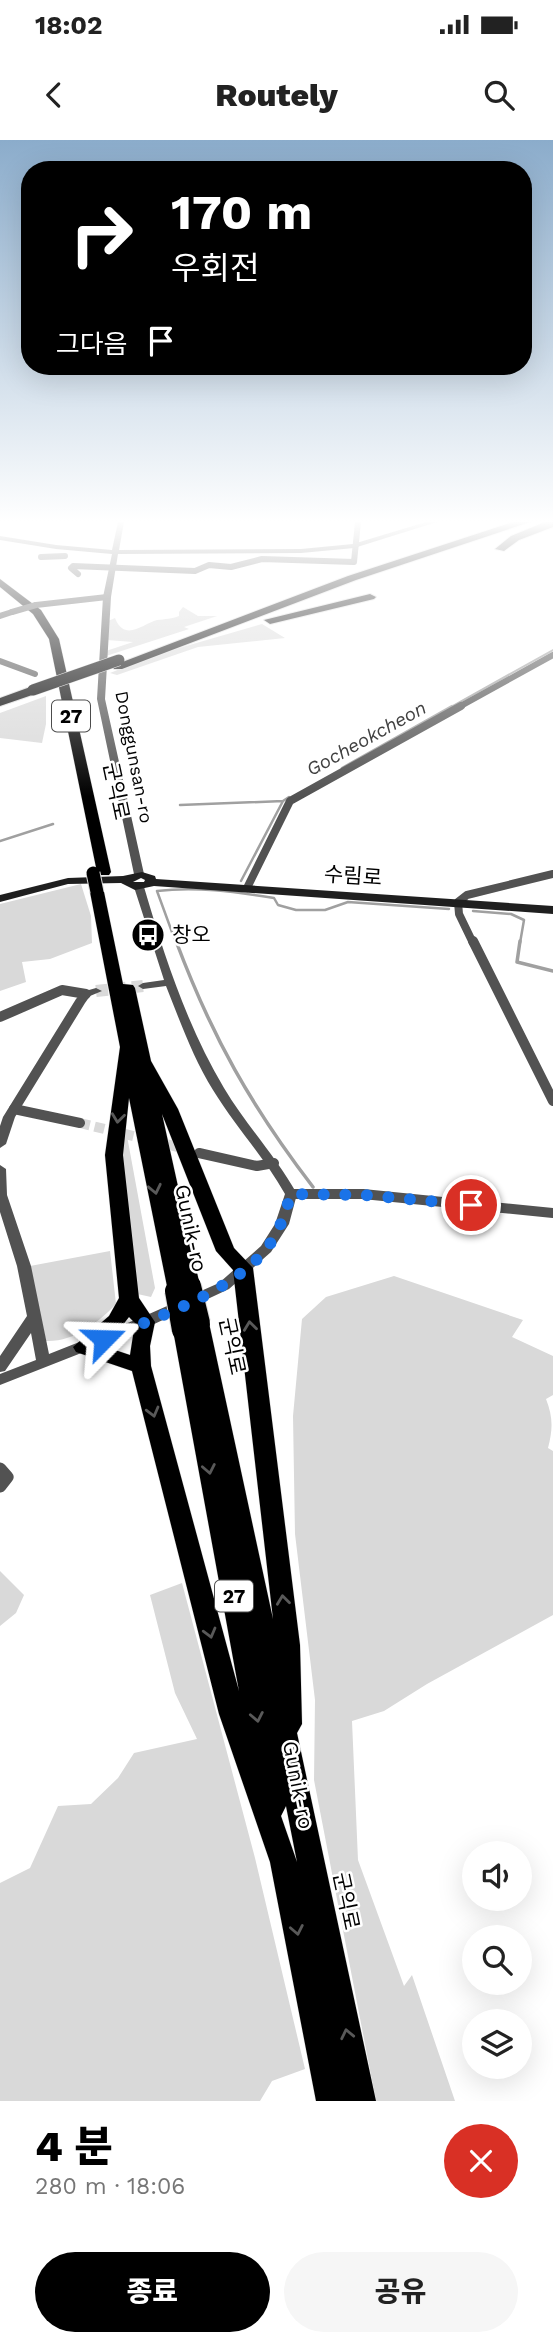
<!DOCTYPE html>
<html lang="ko">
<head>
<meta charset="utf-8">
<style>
	:root { --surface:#fff; --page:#f6f6f6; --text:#222; --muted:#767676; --accent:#000 }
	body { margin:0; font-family:"Work Sans","Noto Sans KR",sans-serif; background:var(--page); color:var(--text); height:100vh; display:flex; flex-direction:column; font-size:26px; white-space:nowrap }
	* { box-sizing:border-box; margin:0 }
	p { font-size:23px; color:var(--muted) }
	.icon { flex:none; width:38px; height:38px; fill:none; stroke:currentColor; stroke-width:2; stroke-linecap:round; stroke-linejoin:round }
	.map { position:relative; height:1961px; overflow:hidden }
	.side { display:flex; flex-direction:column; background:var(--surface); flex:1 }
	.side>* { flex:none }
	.hud { position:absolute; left:21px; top:21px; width:511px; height:214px; border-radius:28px; box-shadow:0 7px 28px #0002; background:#000; color:#fff; overflow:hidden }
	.tools { position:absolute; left:462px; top:1701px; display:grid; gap:14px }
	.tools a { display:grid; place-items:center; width:70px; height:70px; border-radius:50%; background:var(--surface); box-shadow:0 7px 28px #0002; font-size:35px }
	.pin { position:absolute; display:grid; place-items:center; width:60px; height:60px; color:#fff; margin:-30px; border:4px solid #fff; border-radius:50%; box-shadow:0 2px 7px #0007 }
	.me { position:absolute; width:77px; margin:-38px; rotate:68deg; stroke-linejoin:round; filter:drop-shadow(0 0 5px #0008) }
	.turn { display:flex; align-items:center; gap:24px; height:147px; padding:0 35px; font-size:32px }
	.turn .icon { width:91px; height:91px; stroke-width:2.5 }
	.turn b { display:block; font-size:49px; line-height:60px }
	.then { display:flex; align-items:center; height:66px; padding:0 35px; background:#0003; gap:14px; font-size:26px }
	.round { display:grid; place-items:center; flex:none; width:74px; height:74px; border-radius:37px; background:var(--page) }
	.headline { display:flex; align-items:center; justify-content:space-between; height:119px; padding:0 35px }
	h1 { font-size:42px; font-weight:800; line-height:52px; color:var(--accent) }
	.button { display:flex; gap:14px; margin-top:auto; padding:14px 35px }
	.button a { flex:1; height:80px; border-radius:42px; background:var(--accent); color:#fff; font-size:28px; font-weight:800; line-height:80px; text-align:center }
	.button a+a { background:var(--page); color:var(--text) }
	.status { display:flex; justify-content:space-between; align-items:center; height:49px; padding:0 35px; background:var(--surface); direction:ltr }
	.status svg { height:19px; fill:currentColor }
	header { display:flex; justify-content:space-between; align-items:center; height:91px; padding:0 35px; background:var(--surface); font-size:32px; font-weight:800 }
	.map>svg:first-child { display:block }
	.green { fill:#d9d9d9 }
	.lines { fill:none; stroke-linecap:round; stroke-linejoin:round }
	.stream-far2 { stroke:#a0a0a0; stroke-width:2 }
	.stream-far1 { stroke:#a0a0a0; stroke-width:2.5 }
	.stream { stroke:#a0a0a0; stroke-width:3.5 }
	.minor-tunnel { stroke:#d9d9d9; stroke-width:10; stroke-dasharray:10 5; stroke-linecap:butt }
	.tertiary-tunnel { stroke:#d9d9d9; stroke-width:12; stroke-dasharray:12 6; stroke-linecap:butt }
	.trunk-casing { stroke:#dbdbdb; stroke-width:1 }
	.motorway-casing { stroke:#dbdbdb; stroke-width:2 }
	.minor-far3 { stroke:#525252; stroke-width:6 }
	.minor-far2 { stroke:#525252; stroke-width:8 }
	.minor-far1 { stroke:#525252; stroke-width:10 }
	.minor { stroke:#525252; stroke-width:13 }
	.tertiary { fill:#525252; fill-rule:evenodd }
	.secondary { fill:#1f1f1f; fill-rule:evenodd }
	.trunk { fill:#000; fill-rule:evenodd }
	.motorway { fill:#000; fill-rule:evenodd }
	.trunk-bridge-far1-casing { stroke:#dbdbdb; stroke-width:15; stroke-linecap:butt }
	.trunk-bridge-casing { stroke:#dbdbdb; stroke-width:24; stroke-linecap:butt }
	.motorway-bridge-casing { stroke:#dbdbdb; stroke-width:12; stroke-linecap:butt }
	.minor-bridge { stroke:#525252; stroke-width:6 }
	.trunk-bridge-far1 { stroke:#000; stroke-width:13 }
	.trunk-bridge { stroke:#000; stroke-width:22 }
	.motorway-bridge { stroke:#000; stroke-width:11 }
	.oneway { stroke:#595959 }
	.route { stroke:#1a73e8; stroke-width:12; stroke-dasharray:0 21.6 }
	.labels { text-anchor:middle; stroke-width:5; stroke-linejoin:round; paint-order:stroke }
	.far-street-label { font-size:18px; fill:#000; stroke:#fff }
	.shield { fill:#fff; stroke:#4c4c4c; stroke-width:2 }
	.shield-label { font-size:19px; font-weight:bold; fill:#000 }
	.far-water-label { font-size:19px; font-style:italic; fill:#414141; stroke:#fff }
	.street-label { font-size:21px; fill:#000; stroke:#fff }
	.poi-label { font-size:21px; fill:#000; stroke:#fff; text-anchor:start }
</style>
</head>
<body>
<div class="status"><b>18:02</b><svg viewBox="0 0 49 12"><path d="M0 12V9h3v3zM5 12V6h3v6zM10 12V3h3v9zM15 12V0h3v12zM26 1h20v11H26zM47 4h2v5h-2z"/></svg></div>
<header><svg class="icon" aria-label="back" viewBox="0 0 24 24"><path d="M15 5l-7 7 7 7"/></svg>Routely<svg class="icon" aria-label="search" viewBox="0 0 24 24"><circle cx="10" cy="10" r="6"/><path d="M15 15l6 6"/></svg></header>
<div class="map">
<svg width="553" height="1961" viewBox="0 0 553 1961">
	<rect width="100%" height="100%" fill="#fff"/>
	<path class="green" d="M183,467L198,476H217L184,487L189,489L106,516V511L133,502L107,500L108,481L115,478C125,503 144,483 157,480C165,479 172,479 179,476V472Z
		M262,484L285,498L198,507L117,535L110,533L155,515Z
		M46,556V584L42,603L0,598V573Z
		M81,744L91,776L92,803L50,819L22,822L26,842L0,851V764Z
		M120,958L155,1148L151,1157L133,1153L128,1141Z
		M110,1111L116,1164C98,1183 74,1202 46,1201L30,1126Z
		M394,1136L523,1180L512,1197L553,1216V1255L546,1259C553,1277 553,1289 548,1308L553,1311V1475L427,1544L384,1571L352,1581L358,1720L404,1846L412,1835L455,1961H376L314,1640L315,1560L295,1394L293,1276L302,1179L326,1157Z
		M0,1431L24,1455L16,1473L0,1486Z
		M182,1443L255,1718L305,1929L272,1941L260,1961H0V1743L30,1728L58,1666L91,1664L118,1638L134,1613L197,1599L175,1553L150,1455Z"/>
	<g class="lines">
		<path class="stream-far2" d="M449,568L553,510"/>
		<path class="stream-far1" d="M342,628L452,566
			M180,665L283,661L289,657
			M0,701L53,684
			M241,741L283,661
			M473,771L511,774L524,780L520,803
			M176,803L157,751C197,746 235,752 274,758L278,765L296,770H325L348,762L449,769"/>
		<path class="stream" d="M176,801C212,897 251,966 313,1047
			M520,801L517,822L553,831"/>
		<path class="minor-tunnel" d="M80,983L186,1009"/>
		<path class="tertiary-tunnel" d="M96,851L143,846"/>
		<defs>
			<path id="trunk" d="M0,439L41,470L59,499L111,732L109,735H99L97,732L49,499L33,474L0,447Z
				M97,748L104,752L123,844L133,845L135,848L151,921L178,969L234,1108L253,1128L300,1505L302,1584L297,1593L376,1961H316L270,1722L219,1574L132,1231L76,1212L73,1207L109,1176L119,1158L105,1015L120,907L90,752ZM129,958L169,1156H183L186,1152L197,1151L200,1146L162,974L216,1111L233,1130L273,1479L209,1183L206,1178L199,1176L192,1178L189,1185H176L173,1190L239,1551L151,1226L150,1206L155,1182L139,1158L123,1015ZM129,1177L135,1183L130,1215L100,1205L118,1191ZM286,1666L297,1722L281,1676Z"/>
			<path id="motorway" d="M513,382H530L356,440L122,529H114L112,526L348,436Z
				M545,382H553V387L519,400L504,411L495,409L511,396Z
				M370,454L376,457L374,459L270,484L264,480Z
				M33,546L39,550L38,553L0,566V558Z"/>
		</defs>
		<use href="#trunk" class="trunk-casing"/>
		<use href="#motorway" class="motorway-casing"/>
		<path class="minor-far3" d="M41,417L65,416
			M78,434L71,428L73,426L195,431L209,425L231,427L262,419L354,422L358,382
			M36,465L107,457
			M0,476L12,472
			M0,521L35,534
			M457,568L553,515"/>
		<path class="minor-far2" d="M247,748L290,661L461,566
			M473,803L459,774L458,762L467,755L553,734"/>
		<path class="minor-far1" d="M473,801L553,961
			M0,877L62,850L86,854
			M14,969L80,983
			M199,1013L257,1026L274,1023
			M291,1054H363L553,1073"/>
		<path class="minor" d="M0,1329L7,1337L0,1346"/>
		<path class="tertiary" d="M118,382H124L119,410L301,409L353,404L426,382H437L354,408L301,413L118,414L111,457L105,559L144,734L139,737L134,734L97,559L103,457L112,414L56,409L0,400V396L56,405L112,410Z
			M139,744L144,747C164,815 187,886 224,948C246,985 276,1016 297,1054L289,1084L271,1112L229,1149L150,1186L0,1245V1234L36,1220L31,1193L5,1231L0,1232V1216L27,1176L17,1126L0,1072V1025L6,1029L7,1055L31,1126L49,1214L140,1178L219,1143L261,1106L275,1084L285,1054C264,1017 235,986 213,950C193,918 180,881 166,846L143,849L138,846L143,843L164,840L134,747Z
			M96,848L102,851L90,856L85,863L15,977L6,1004L0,1008V986L3,977L76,859L82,852Z"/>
		<path class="secondary" d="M142,732L155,736L156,739L553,766V774L154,746L135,750L121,743L68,744L0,762V755L68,738L123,736ZM141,738L145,740L144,742H133Z"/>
		<use href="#trunk" class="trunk"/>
		<use href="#motorway" class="motorway"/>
		<defs>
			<path id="trunk-bridge-far1" d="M93,733L97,752"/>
			<path id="trunk-bridge" d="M190,1146L199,1183
				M176,1151L183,1190"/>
			<path id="motorway-bridge" d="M33,550L119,520"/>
		</defs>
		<use href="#trunk-bridge-far1" class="trunk-bridge-far1-casing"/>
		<use href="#trunk-bridge" class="trunk-bridge-casing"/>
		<use href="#motorway-bridge" class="motorway-bridge-casing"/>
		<path class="minor-bridge" d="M12,472L36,465"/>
		<use href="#trunk-bridge-far1" class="trunk-bridge-far1"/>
		<use href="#trunk-bridge" class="trunk-bridge"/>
		<use href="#motorway-bridge" class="motorway-bridge"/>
	</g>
	<defs><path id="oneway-chevron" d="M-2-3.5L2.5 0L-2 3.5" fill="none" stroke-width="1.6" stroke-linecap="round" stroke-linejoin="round" transform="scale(1.75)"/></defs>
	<g class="oneway">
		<use href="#oneway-chevron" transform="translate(118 978) rotate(97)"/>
		<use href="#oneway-chevron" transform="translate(155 1049) rotate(78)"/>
		<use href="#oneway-chevron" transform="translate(250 1186) rotate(-97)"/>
		<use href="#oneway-chevron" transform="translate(153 1272) rotate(75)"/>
		<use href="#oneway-chevron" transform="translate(209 1329) rotate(79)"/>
		<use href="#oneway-chevron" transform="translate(283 1460) rotate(-97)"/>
		<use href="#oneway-chevron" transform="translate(210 1493) rotate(75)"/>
		<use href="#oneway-chevron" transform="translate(257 1577) rotate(79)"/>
		<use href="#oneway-chevron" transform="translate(297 1790) rotate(79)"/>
		<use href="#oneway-chevron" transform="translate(347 1894) rotate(-102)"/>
	</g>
	<linearGradient id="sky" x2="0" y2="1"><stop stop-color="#8baccb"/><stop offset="0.58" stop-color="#fff"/><stop offset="1" stop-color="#fff" stop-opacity="0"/></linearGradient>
	<rect width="553" height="657" fill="url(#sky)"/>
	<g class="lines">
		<path class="route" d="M104,1199C155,1178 233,1152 267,1108C280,1091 285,1073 291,1054L363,1055L471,1065"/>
	</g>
	<defs>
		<symbol id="bus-disc" viewBox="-11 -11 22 22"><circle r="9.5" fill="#000" stroke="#fff"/><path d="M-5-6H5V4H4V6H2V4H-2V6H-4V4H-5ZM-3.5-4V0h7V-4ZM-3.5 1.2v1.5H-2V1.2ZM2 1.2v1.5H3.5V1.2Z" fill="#fff"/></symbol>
	</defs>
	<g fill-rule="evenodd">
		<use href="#bus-disc" x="129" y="776" width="38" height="38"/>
	</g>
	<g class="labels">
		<g class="far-street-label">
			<text transform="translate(134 617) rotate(79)" y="6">Donggunsan-ro</text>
		</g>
		<g class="shield">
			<rect x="52" y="560.5" width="38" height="31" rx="5"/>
			<rect x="215" y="1440.5" width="38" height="31" rx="5"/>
		</g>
		<g class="shield-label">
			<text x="71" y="583">27</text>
			<text x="234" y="1463">27</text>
		</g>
		<g class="far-water-label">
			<text transform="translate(366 598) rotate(-29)" y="7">Gocheokcheon</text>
		</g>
		<g class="street-label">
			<text transform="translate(116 651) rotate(78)" y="7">군익로</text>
			<text transform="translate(353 736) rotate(4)" y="7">수림로</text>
			<text transform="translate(191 1088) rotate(78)" y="7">Gunik-ro</text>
			<text transform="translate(232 1206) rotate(78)" y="7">군익로</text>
			<text transform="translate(298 1645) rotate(79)" y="7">Gunik-ro</text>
			<text transform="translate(346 1761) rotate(78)" y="7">군익로</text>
		</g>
		<g class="poi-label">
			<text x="172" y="802">창오</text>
		</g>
	</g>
</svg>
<div class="tools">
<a><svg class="icon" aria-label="sound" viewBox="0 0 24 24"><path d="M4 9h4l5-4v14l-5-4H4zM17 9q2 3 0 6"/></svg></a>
<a><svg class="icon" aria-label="search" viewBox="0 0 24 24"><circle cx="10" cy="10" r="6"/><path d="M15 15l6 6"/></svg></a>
<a><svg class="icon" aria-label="layers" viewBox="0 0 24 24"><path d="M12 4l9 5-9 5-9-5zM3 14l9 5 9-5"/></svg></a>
</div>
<div class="pin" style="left:471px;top:1065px;background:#d93025"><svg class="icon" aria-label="arrive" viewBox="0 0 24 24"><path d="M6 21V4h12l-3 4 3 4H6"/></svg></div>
<svg class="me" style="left:104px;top:1199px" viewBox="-20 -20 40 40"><path d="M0-17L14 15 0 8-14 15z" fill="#1a73e8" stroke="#fff" stroke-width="4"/></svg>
<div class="hud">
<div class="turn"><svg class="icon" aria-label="right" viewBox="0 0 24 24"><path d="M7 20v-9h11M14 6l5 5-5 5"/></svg><div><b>170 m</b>우회전</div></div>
<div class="then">그다음<svg class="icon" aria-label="arrive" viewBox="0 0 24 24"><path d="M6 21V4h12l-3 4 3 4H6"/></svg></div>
</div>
</div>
<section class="side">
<div class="headline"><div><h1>4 분</h1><p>280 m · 18:06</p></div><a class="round" style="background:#d93025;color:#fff"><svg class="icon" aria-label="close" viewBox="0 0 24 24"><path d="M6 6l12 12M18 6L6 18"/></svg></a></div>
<div class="button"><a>종료</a><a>공유</a></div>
</section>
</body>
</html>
